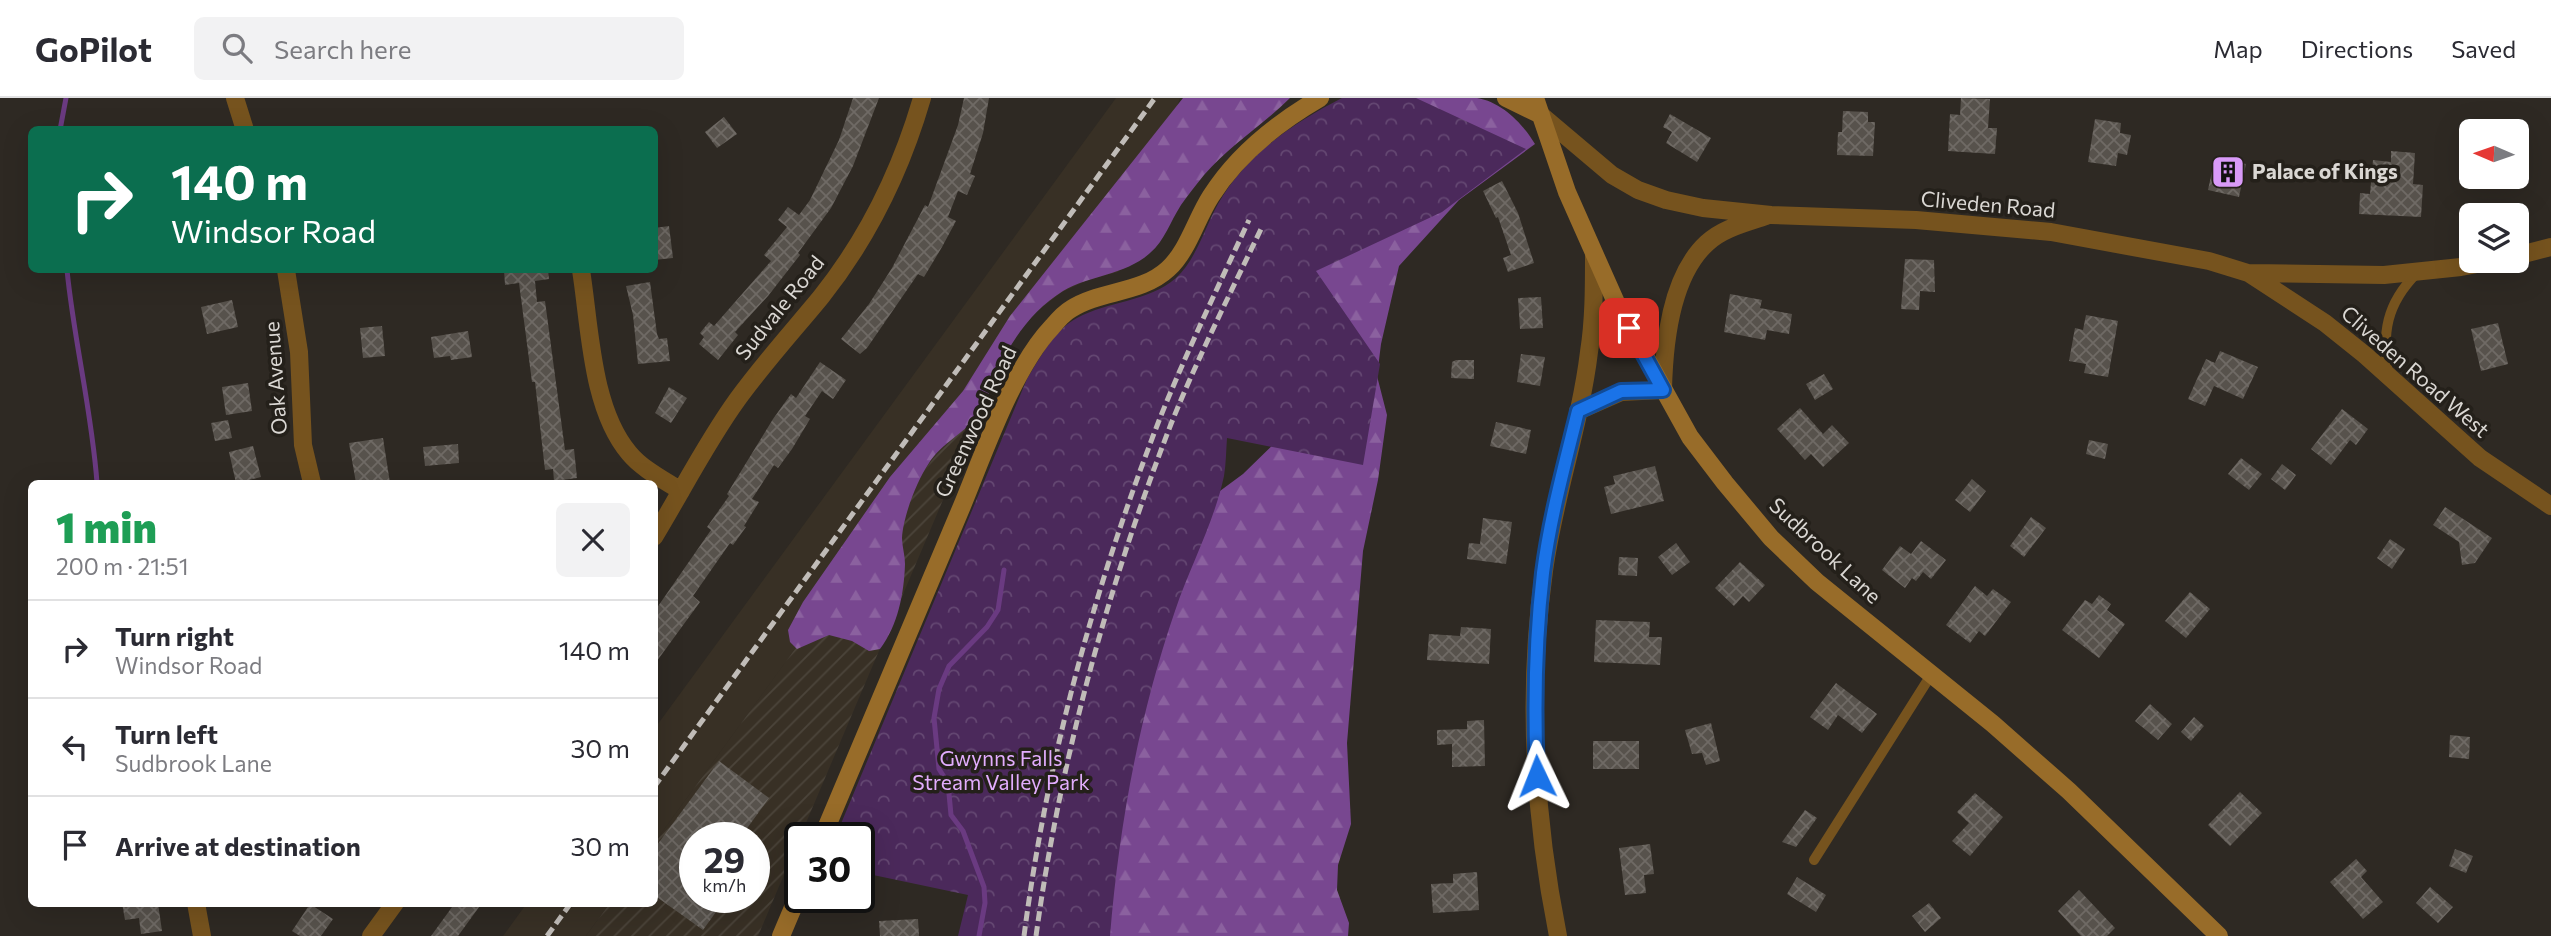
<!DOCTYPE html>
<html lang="en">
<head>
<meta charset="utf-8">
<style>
	:root { --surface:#fff; --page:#f2f2f3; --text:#2b2b33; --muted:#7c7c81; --line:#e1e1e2 }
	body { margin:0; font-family:Commissioner,sans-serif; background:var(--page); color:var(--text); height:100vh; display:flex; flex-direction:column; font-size:26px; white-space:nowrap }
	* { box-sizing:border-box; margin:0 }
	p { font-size:23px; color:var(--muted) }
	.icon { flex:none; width:38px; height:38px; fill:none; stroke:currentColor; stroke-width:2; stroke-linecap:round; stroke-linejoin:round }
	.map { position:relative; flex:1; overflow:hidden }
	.drawer { position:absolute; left:28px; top:382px; width:630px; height:427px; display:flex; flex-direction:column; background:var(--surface); border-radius:10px; box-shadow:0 7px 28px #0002 }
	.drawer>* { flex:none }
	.hud { position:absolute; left:28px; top:28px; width:630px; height:147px; border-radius:10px; box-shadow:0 7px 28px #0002; background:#0b6e4f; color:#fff; overflow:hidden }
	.needle { width:46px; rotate:272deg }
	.controls { position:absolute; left:2459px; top:21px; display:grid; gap:14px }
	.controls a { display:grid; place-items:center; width:70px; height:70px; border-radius:10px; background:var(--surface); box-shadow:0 7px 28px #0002; font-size:35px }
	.speed { position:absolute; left:679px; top:724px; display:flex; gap:14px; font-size:35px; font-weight:700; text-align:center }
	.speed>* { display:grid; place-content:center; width:91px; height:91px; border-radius:50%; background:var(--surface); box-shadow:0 7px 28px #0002; line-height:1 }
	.speed small { font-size:18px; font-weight:400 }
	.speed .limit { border:4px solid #111; border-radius:10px; background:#fff; color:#111 }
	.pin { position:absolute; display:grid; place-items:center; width:60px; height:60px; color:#fff; margin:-30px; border-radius:14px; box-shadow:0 4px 10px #0006 }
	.me { position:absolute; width:77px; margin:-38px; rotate:358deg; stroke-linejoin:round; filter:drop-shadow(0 0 5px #0008) }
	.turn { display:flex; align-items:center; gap:24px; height:147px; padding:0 28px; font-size:32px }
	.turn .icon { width:91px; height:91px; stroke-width:2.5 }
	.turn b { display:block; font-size:49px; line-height:60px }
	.round { display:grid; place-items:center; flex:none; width:74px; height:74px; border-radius:10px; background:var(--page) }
	.overview { display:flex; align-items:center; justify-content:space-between; height:119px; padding:0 28px }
	h1 { font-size:42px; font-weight:800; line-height:52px; color:#1e9e55 }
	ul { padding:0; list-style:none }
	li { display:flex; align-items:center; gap:21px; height:98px; padding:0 28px; border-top:2px solid var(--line) }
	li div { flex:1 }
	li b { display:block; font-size:26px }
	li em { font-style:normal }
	header { display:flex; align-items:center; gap:42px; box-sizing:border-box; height:98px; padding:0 35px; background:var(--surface); border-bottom:2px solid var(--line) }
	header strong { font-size:33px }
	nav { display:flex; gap:38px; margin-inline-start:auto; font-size:24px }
	.search { width:490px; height:63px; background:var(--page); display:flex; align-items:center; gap:18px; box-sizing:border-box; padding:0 24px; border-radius:10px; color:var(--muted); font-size:26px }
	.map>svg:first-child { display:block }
	.built { fill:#383025 }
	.industrial { fill:url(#industrial-furrows); fill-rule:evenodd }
	.forest { fill:url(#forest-firs) }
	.park { fill:url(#park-crowns) }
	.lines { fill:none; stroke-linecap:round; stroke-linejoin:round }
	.stream { stroke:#6a3a81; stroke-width:5 }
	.building { fill:url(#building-cross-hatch) }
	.lane { stroke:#76531e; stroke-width:10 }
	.street { stroke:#76531e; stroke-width:18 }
	.secondary { stroke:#986c29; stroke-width:18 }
	.rail { stroke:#c0bcb8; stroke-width:5; stroke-dasharray:10 5; stroke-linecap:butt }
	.route-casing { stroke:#114b97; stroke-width:18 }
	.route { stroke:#1a73e8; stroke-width:12 }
	.labels { text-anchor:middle; stroke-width:7; stroke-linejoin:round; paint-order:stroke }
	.poi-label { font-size:21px; font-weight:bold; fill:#dad7d3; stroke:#24201a; text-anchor:start }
	.street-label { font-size:21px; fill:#dad7d3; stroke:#24201a }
	.park-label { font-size:21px; fill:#e2adfd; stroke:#24201a }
</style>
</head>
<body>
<header>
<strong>GoPilot</strong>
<div class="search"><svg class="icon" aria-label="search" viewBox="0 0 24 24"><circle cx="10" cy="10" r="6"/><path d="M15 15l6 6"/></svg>Search here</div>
<nav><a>Map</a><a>Directions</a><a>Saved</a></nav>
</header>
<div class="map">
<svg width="2551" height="838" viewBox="0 0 2551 838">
	<defs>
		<pattern id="industrial-furrows" width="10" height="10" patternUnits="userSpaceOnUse" patternTransform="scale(1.75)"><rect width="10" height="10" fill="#383025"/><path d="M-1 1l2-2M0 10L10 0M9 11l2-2" fill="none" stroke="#4b443a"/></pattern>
		<pattern id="forest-firs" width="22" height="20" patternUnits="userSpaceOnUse" patternTransform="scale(1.75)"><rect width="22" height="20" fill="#784790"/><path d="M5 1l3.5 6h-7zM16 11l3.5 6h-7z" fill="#8b619f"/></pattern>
		<pattern id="park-crowns" width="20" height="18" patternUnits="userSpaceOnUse" patternTransform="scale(1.75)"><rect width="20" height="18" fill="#4b295b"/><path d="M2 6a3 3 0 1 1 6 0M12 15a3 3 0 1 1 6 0" fill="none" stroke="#644772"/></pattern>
		<pattern id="building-cross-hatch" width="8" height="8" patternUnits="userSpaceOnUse" patternTransform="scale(1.75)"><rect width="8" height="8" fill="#57524c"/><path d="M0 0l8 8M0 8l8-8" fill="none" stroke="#6f6a65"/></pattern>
	</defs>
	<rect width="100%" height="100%" fill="#2e2923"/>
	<path class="built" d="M1116,0H1180L1118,174L1088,182L1062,194L1036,214L1016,238L1000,268L979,317L977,301L655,744V630Z
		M527,805H610L586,838H503Z"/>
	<path class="industrial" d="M977,300L979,317L758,838H586L610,805H654L655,744ZM695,740H754V800H695Z"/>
	<path class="forest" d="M1183,0H1290C1263,27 1229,48 1204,77C1196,87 1188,97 1181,107C1170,124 1165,142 1150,155C1126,177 1090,177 1063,193C1031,213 1009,245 995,279C990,290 986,308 978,318C964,335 941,346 929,365C917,382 903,419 902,440C902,448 905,457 905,466C904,496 898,527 880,551L869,553L852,543L829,537L797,551L790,544L788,532L803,504L890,379L963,293L1010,218Z
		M1390,0C1416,0 1452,0 1477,0C1502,4 1523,26 1535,46L1459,102L1399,168L1381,246L1377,278L1387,317L1378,382L1363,453L1347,645L1351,726L1338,767L1337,792L1349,825L1348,838H1062L1205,404L1243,376L1279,341L1290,169Z"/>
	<path class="park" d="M1342,0H1416L1526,51L1442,114L1316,173L1380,266L1363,367L1227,340C1226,353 1226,366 1224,378C1214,425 1190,468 1175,513C1139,618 1119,728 1110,838H958L968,797L859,774V740H835L1027,281C1040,260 1054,232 1077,220C1108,203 1148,204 1176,180C1196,162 1205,129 1218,106C1246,57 1293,25 1342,0Z"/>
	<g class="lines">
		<path class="stream" d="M60,32L66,0
			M67,172C74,243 92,314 97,385
			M979,838L985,805L984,789L963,733L951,717L948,685L939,671L934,620L939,591L949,568L987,529L998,512L1004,472"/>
	</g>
	<path class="building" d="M853,0H879L853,68L831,110L798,155L800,157L768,198L735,234L738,237L718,262L699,246L704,239L700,235L709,224L714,228L771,163L764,157L787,129L778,122L788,109L799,117L810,102L839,42Z
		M964,0H989L983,35L970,76L975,78L967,97L958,93L948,119L956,123L942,149L924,179L918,176L867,250L860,256L841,241L869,206L892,170L925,107L928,109L958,27Z
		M1961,0L1990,1L1988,30H1997L1995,56L1948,53L1950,16L1960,17Z
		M1843,13L1868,14V24H1875L1873,58L1837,57L1838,34H1842Z
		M1670,16L1711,40L1697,64L1666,45L1672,34L1663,29Z
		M724,19L737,36L717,50L705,34Z
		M2095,21L2121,25L2120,35L2131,37L2127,57L2118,55L2116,68L2088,64Z
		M2391,53L2415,55L2413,86L2423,87L2421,119L2359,116L2360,95L2370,96L2373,62L2391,64Z
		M2215,59L2246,66L2239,99L2208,92Z
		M1502,83L1518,115L1534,165L1508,174L1503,160L1511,157L1498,119L1496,120L1483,93Z
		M669,128L673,160L654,162V130Z
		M1905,161L1934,162L1935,194L1920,193L1919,212L1901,211Z
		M504,172H548L549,181L535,183L537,204L545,203L565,352L574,351L577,380L554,383L553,371L545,372L535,284H532L519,185L505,187Z
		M650,184L657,236L659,241L667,240L670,263L638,266L633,217L626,188Z
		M1730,196L1762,202L1760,210L1792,216L1789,236L1767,232L1765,242L1724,234Z
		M1541,199L1543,230L1520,231L1518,200Z
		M232,202L238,229L207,236L201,209Z
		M2086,217L2118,223L2108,279L2084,275L2086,266L2069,263L2075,230L2083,232Z
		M2498,225L2508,266L2481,273L2471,231Z
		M382,228L385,258L363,260L360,230Z
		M468,233L472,259L451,262L450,258L434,260L431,239Z
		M2220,253L2258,269L2243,301L2214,288L2205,308L2188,301L2206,261L2215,265Z
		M1521,256L1545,259L1540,288L1517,284Z
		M1456,262H1474V281L1451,280L1452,264Z
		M820,264L846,282L833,301L822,293L805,318L810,321L792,351L778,370L774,367L752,401L759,404L744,428L746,429L733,447L730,445L693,498L700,504L654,567V514L711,432L707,429L729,398L727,396L773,321L791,296L796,300Z
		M1824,276L1833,291L1815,302L1806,286Z
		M248,285L252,313L226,317L222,289Z
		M669,289L687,300L671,325L655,315Z
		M1800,310L1823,336L1832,327L1849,345L1823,369L1811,356L1805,362L1777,331Z
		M2342,311L2368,331L2356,347L2350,342L2331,367L2311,351Z
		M228,322L232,340L215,343L211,325Z
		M1496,324L1531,332L1526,356L1490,348Z
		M383,340L390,385H356L349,345Z
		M2089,342L2108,346L2105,361L2086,356Z
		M458,346L459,365L425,368L423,349Z
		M253,348L261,379L236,385L229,354Z
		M2241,360L2262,376L2249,392L2228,376Z
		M2282,366L2296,377L2285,392L2271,381Z
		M1655,368L1664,403L1611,416L1604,389L1615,386L1613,378Z
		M1972,381L1986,393L1970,414L1955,402Z
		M2445,409L2492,440L2475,465L2462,467L2459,444L2433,427Z
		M2031,419L2046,430L2024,459L2010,448Z
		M1483,420L1512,424L1506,466L1467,461L1469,445L1480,446Z
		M2390,441L2405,451L2392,471L2377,460Z
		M1921,443L1946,462L1931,481L1923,474L1916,483L1912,480L1905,490L1882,472L1900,448L1911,456Z
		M1676,445L1690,464L1672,477L1658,459Z
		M1619,459L1638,460L1637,478L1618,477Z
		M1740,464L1765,487L1749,504L1743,498L1734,508L1715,490Z
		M1975,488L1987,498L1993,491L2011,504L1985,538L1979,533L1970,545L1946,527Z
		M2190,494L2210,511L2186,540L2165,523Z
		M2099,497L2111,506L2107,512L2125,526L2099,560L2062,532L2085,502L2092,506Z
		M1596,522L1650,524L1649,539H1662L1660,567L1594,564Z
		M1461,529L1491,531L1489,566L1427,562L1429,536L1460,538Z
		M1836,585L1877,616L1862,635L1838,617L1828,632L1810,619Z
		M2150,606L2172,626L2158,642L2135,623Z
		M2194,619L2204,628L2191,643L2181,634Z
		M1484,622L1485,668L1452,669V646L1437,647V632L1467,631V623Z
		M1711,625L1720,663L1706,667L1702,655L1692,656L1685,632Z
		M2450,637L2470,639L2469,661L2449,659Z
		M1593,643H1639V671H1593Z
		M719,663L769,700L740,740H695V800H726L703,832L654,797V751Z
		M2240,694L2262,715L2230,748L2208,727Z
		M1975,695L2003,719L1970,758L1952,743L1969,725L1957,714Z
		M1805,712L1817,720L1796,749L1782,744Z
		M1650,746L1654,776L1644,777L1646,795L1625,797L1619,750Z
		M2455,751L2473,758L2466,775L2449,768Z
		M2356,761L2367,773L2361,779L2383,804L2363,821L2330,784Z
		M1477,774L1479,812L1433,815L1431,786L1453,785V776Z
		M1797,779L1826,797L1816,814L1787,796Z
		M2430,789L2453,809L2438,825L2416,805Z
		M2079,792L2115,830L2107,838H2081L2058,813Z
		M122,805H158L162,833L141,836L139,820L125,822Z
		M455,805H482L458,838H431Z
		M1929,805L1941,820L1925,834L1912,818Z
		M310,806L333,821L321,838H300L292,833Z
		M918,821L919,838H880L879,823Z"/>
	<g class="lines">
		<path class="lane" d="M2388,277C2382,235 2386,206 2417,175
			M1814,762L1931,577"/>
		<path class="street" d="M235,0L245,32
			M1541,17L1612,77L1638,92L1666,102L1703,110L1771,117L1916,122L2051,134L2209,163L2248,175L2384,177L2461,169L2493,163
			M2516,158L2551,149
			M286,172L299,254L303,347L312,385
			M581,172C590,228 591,310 629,355C642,371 664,382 681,393
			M2250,176L2325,225L2365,257L2480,360L2551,408
			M1578,313L1621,294L1663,292C1664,245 1671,178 1707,145C1723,130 1746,125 1766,118
			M654,439C682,393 706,345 737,302C763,266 793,233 821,199C868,140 901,72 922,0
			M196,805L202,838
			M371,838L395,805
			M1558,838C1534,718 1527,594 1544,473C1554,399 1580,328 1589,254C1594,222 1594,190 1594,158"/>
		<path class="secondary" d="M1506,0L1541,17
			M1535,0L1567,94L1618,209L1690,339L1725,385L1771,440L1817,484L1993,626L2069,693L2219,838
			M822,740C869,630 915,519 962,408C984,355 1013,270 1052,229C1057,223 1064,215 1071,211C1100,192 1141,196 1168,171C1188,153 1196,121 1211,98C1237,57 1277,25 1320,0
			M781,838L800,793"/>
		<path class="rail" d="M654,689L1155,0
			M547,838L571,805
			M1024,838C1047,660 1095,487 1160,320C1187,253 1219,187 1249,122
			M1036,838C1060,663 1107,491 1171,326C1198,259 1231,194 1262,129"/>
	</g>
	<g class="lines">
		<defs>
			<path id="route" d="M1537,678C1534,610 1535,543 1543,475C1550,420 1565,366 1578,313L1621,293L1663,292L1629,230"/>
		</defs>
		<use href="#route" class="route-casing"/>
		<use href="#route" class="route"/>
	</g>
	<defs>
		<symbol id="building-square" viewBox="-11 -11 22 22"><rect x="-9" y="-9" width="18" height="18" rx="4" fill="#d99af8" stroke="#24201a"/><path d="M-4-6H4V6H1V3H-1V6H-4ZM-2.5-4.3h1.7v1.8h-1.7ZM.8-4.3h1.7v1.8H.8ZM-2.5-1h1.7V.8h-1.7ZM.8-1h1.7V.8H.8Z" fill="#111"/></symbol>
	</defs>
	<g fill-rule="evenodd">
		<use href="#building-square" x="2209" y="55" width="38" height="38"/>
	</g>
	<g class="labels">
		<g class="poi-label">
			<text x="2252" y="81">Palace of Kings</text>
		</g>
		<g class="street-label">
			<text transform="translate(1988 107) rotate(5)" y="7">Cliveden Road</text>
			<text transform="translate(780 210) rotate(-51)" y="7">Sudvale Road</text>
			<text transform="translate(2415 274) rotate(41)" y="7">Cliveden Road West</text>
			<text transform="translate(276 280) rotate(-94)" y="7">Oak Avenue</text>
			<text transform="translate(976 324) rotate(-65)" y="7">Greenwood Road</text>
			<text transform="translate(1825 453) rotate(43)" y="7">Sudbrook Lane</text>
		</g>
		<g class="park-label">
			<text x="1001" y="668">Gwynns Falls<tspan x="1001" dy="24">Stream Valley Park</tspan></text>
		</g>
	</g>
</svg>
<div class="controls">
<a><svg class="needle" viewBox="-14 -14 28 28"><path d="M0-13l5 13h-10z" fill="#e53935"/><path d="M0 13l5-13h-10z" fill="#7c7c81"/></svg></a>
<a><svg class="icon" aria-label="layers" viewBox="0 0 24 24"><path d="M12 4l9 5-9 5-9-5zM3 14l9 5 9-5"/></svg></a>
</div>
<div class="speed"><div>29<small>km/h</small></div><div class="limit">30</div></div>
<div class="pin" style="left:1629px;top:230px;background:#d93025"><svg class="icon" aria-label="arrive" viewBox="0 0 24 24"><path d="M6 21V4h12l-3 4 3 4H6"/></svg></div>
<svg class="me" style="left:1537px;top:678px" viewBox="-20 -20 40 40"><path d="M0-17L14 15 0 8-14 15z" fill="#1a73e8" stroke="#fff" stroke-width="4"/></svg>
<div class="hud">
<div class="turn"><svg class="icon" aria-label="right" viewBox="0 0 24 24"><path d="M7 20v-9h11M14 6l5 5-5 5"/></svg><div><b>140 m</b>Windsor Road</div></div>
</div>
<section class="drawer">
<div class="overview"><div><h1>1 min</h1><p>200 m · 21:51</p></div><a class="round"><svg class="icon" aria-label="close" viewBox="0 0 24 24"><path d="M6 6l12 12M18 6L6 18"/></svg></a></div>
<ul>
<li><svg class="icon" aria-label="right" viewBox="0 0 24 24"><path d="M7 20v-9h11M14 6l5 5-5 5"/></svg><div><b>Turn right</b><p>Windsor Road</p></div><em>140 m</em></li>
<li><svg class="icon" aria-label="left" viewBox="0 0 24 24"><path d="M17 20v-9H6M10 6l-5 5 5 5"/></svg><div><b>Turn left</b><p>Sudbrook Lane</p></div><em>30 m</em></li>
<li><svg class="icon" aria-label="arrive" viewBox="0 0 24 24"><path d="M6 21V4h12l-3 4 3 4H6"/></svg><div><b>Arrive at destination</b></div><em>30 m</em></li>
</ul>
</section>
</div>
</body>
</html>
